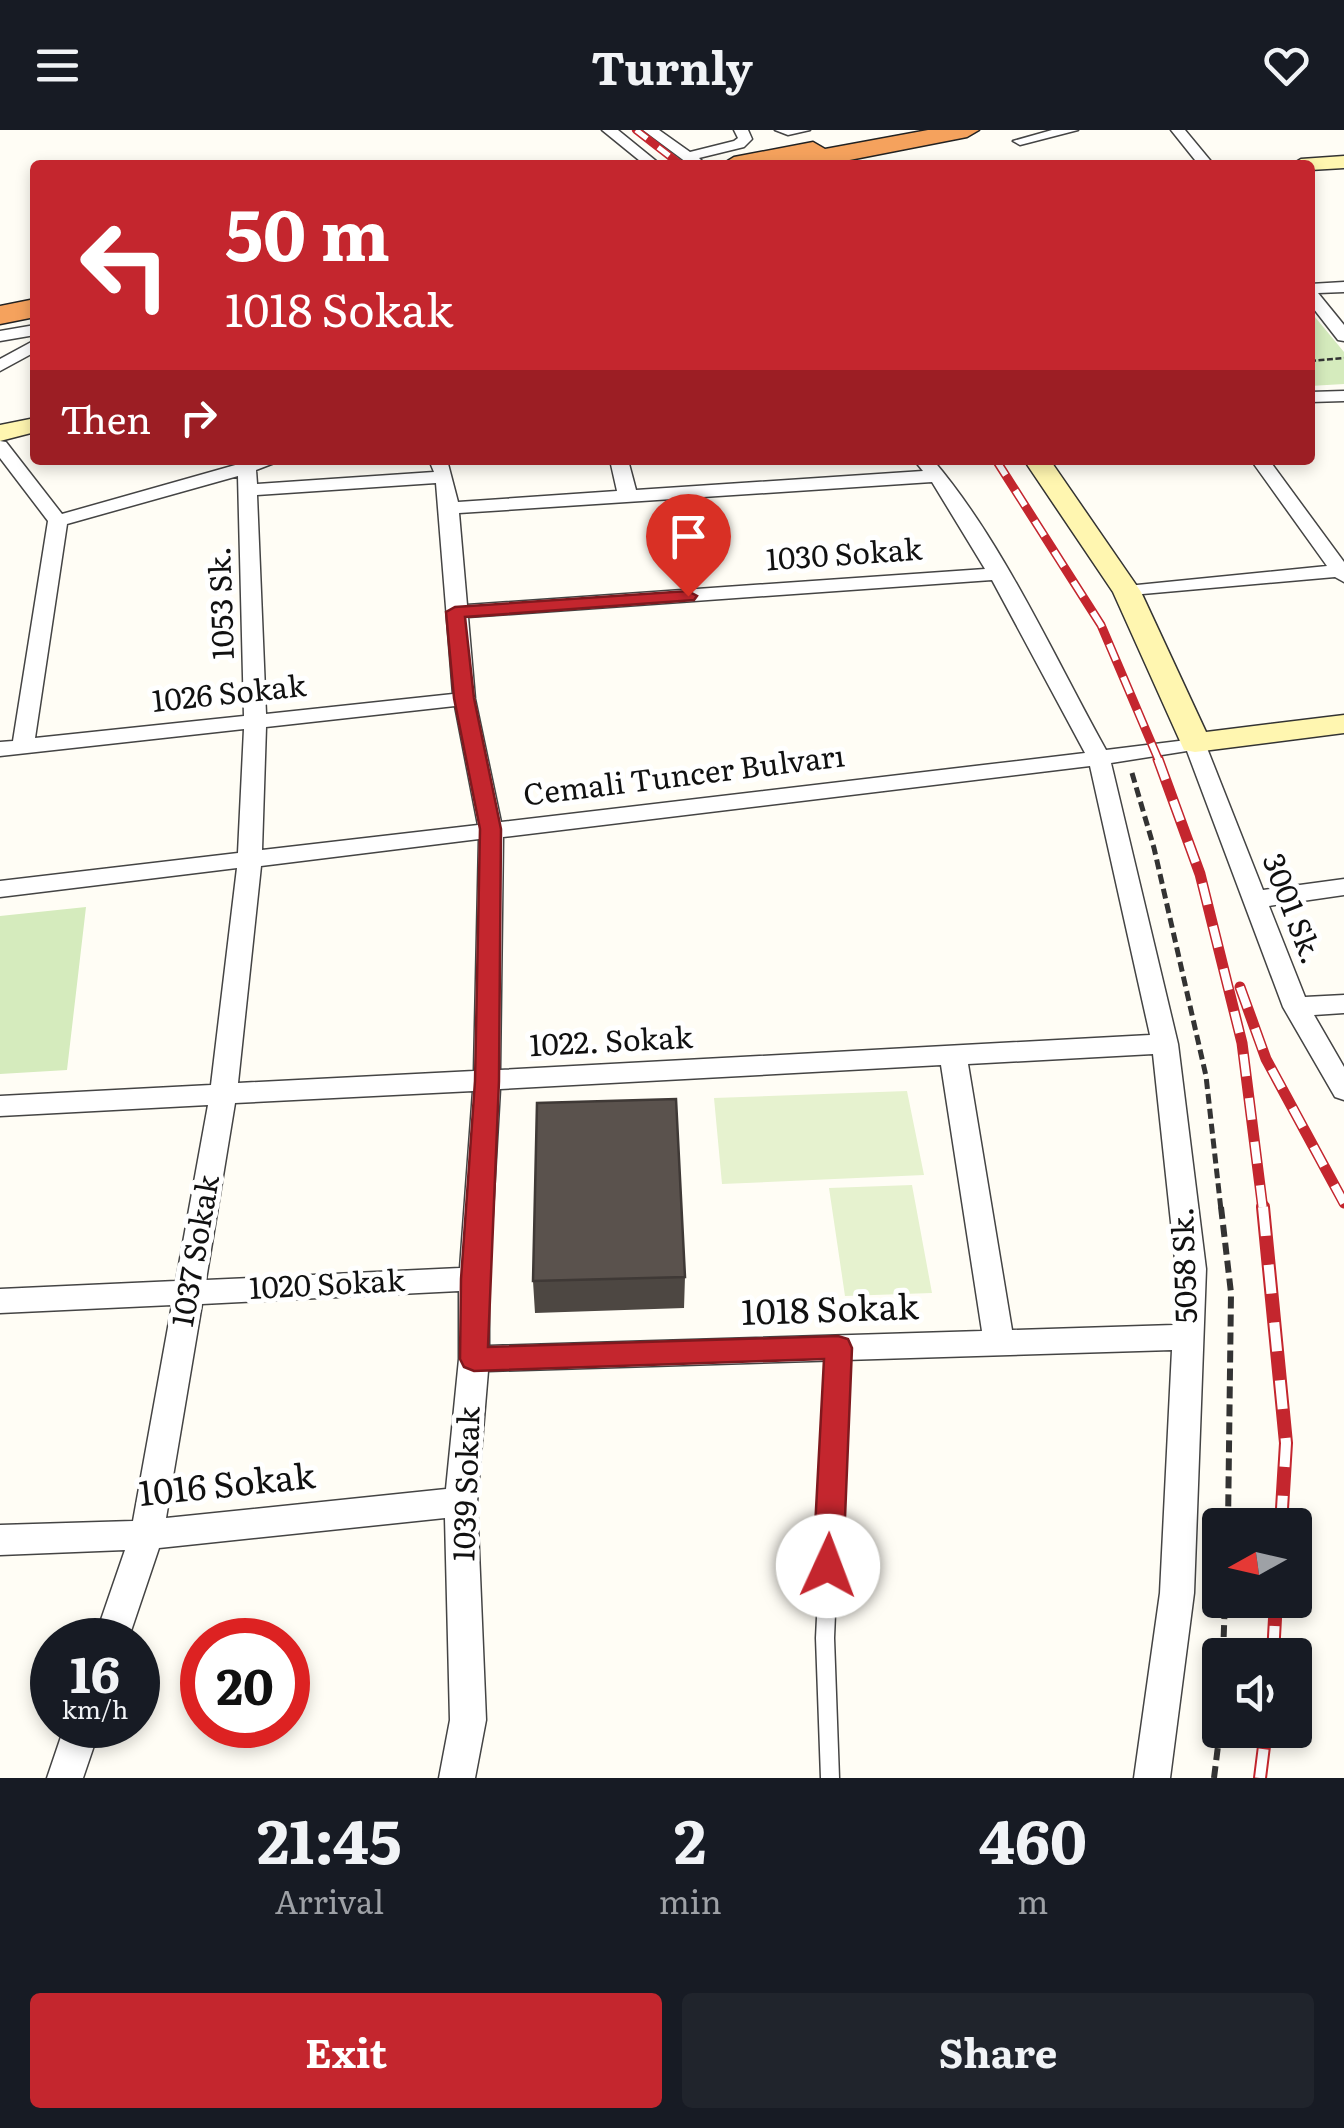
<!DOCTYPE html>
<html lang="en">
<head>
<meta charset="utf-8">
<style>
	:root { --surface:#171b24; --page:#20242c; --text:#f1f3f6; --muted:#9ea1a6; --accent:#c4262e }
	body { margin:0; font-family:Literata,serif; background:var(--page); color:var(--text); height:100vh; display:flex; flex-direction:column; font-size:38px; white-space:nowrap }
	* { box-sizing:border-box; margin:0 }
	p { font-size:32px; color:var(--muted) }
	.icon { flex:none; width:55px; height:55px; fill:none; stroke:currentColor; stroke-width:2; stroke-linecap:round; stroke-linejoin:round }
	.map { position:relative; height:1648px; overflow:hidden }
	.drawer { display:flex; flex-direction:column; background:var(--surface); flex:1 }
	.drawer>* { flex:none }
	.guide { position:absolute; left:30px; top:30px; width:1285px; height:305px; border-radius:10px; box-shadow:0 5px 15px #0003; background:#c4262e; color:#fff; overflow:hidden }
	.needle { width:65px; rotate:262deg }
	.tools { position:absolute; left:1202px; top:1378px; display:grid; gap:20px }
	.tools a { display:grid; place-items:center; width:110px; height:110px; border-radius:10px; background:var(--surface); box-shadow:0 5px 15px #0003; font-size:50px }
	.speed { position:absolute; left:30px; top:1488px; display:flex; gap:20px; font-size:50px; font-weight:700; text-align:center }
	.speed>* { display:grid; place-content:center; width:130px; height:130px; border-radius:50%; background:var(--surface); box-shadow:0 5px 15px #0003; line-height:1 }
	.speed small { font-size:25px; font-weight:400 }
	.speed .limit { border:15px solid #d22; background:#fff; color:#111 }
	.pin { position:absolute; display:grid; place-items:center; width:85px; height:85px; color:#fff; margin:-102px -42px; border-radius:50% 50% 50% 0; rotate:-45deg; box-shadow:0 0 10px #0007 }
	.pin .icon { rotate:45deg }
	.me { position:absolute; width:110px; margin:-55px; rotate:2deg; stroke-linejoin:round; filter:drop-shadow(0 0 8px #0008) }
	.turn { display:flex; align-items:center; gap:35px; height:210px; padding:0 30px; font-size:45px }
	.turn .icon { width:130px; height:130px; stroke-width:2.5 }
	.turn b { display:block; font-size:70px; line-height:85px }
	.then { display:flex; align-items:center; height:95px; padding:0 30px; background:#0003; gap:20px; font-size:38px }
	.eta { display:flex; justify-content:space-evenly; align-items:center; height:170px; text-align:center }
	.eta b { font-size:60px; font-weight:700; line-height:70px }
	.primary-button { display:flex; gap:20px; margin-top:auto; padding:20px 30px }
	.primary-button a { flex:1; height:115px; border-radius:10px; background:var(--accent); color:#fff; font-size:40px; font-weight:700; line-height:115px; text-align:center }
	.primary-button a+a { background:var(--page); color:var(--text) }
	header { display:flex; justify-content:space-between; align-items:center; height:130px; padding:0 30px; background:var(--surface); font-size:45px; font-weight:700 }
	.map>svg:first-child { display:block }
	.green { fill:#d5ebbd }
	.pitch { fill:#e6f2cf }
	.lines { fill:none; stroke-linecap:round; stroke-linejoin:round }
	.lane-casing { stroke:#444; stroke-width:3 }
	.street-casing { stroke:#444; stroke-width:3 }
	.secondary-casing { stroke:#333; stroke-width:3 }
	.highway-casing { stroke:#222; stroke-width:3 }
	.path-far2 { stroke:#333; stroke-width:2.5; stroke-dasharray:6 2.5; stroke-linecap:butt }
	.path-far1 { stroke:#333; stroke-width:5; stroke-dasharray:10 5; stroke-linecap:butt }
	.path { stroke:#333; stroke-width:6; stroke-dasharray:12 6; stroke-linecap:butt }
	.lane { fill:#fff; fill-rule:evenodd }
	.street { fill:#fff; fill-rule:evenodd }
	.secondary { fill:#fff6b0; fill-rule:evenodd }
	.highway { fill:#f5a25d; fill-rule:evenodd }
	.rail-far3-casing { stroke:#c4262e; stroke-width:8 }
	.rail-far2-casing { stroke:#c4262e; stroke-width:9 }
	.rail-far1-casing { stroke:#c4262e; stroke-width:11 }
	.rail-casing { stroke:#c4262e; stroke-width:14 }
	.rail-far3 { stroke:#fff; stroke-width:5; stroke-dasharray:14; stroke-linecap:butt }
	.rail-far2 { stroke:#fff; stroke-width:6; stroke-dasharray:18; stroke-linecap:butt }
	.rail-far1 { stroke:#fff; stroke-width:8; stroke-dasharray:22; stroke-linecap:butt }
	.rail { stroke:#fff; stroke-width:10; stroke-dasharray:29; stroke-linecap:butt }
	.wall { fill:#4d4742 }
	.building { fill:#5a524d; stroke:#3f3936; stroke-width:2.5 }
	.route { fill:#c4262e; stroke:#7f191e; stroke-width:2.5 }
	.labels { text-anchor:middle; stroke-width:10; stroke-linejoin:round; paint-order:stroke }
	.street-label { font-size:30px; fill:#111; stroke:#fff }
	.near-street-label { font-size:35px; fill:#111; stroke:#fff }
</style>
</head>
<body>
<header><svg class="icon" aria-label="menu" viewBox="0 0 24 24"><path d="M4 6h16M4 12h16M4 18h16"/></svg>Turnly<svg class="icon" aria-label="heart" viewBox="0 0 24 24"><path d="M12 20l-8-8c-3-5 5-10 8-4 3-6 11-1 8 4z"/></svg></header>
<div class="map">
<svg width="1344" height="1648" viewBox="0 0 1344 1648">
	<rect width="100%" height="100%" fill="#fffdf5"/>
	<path class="green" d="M1310,181L1344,222V254L1310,256Z
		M86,777L67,940L0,944V786Z"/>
	<path class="pitch" d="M907,961L924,1045L722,1054L714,968Z
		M912,1055L932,1163L845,1166L829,1058Z"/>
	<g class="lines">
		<defs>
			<path id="lane" d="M775,0H810L788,5Z
				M838,1211L843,1213L846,1217L834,1508L839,1648H821L816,1508L830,1217L833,1213Z"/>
			<path id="street" d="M602,0H618L661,35H645Z
				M643,0H659L690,22L734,11L738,8L734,0H748L752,9L744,17L699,28L706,35H690Z
				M1052,0H1078L1020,15L1013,11Z
				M1171,0H1185L1214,35H1199Z
				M1344,152V162L1318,163L1344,195V211L1338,210L1310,174V154Z
				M35,195V205L0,211V201Z
				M35,210V222L0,241V229Z
				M1344,261V271L1310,272V262Z
				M0,311L6,312L62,384L253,330H282L256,340L257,354L434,342L429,330H447L458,372L617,361L610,330H628L636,360L923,341L914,330H933C1003,412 1053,525 1106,620L1203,608L1263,760L1344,749V765L1269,776L1305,867L1344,865V883L1314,885L1344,937V970L1335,967L1283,877L1187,621L1111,633L1178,914L1206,1139L1194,1463L1170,1648H1134L1160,1463L1172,1220L488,1241L477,1372L486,1590L475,1648H439L450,1590L445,1388L159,1418L128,1510H94L125,1420L0,1425V1395L133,1391L172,1175L0,1183V1159L176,1151L208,975L0,986V966L211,955L237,738L0,767V751L238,723L244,599L0,626V612L13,611L48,391L0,328ZM238,346L244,586L35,608L67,394ZM932,352L985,439L467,475L459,383ZM436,353L453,564L266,584L257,365ZM992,450L1085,623L501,692L475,569L468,487ZM455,576L478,695L262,720L266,597ZM1090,636L1150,905L500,940L503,707ZM479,709L474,941L238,953L261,736ZM1153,924L1176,1139L1174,1195L1012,1200L968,934ZM941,935L982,1201L489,1216V1149L500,959ZM473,961L460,1138L206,1150L235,973ZM459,1161V1229L446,1359L166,1388L202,1174Z
				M1251,330H1269L1344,432V452L1335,447L1120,466L1117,462L1127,456L1327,436Z
				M65,1595H101L83,1648H47Z"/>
			<path id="secondary" d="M1344,26V38L1310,40V35H1291L1301,29Z
				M35,288V302L0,311V295Z
				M1024,330H1050L1141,462L1206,602L1344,585V603L1195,622L1184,620L1113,462Z"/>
			<path id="highway" d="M928,0H979L967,7L824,35H721L734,27L813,12L825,19Z
				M35,169V187L0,194V176Z"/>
		</defs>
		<use href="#lane" class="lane-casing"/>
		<use href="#street" class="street-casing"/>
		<use href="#secondary" class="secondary-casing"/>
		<use href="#highway" class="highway-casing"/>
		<path class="path-far2" d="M1310,206V213
			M1310,231L1344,228"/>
		<path class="path-far1" d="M1132,643L1154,718L1206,946L1221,1080"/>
		<path class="path" d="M1221,1077L1231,1163L1228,1395
			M1223,1525L1225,1470
			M1214,1648L1220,1600"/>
		<use href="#lane" class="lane"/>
		<use href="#street" class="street"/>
		<use href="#secondary" class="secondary"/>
		<use href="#highway" class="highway"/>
		<defs>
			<path id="rail-far3" d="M636,0L681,35"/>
			<path id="rail-far2" d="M996,330L1101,495L1159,631"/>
			<path id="rail-far1" d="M1158,629L1200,744L1242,913L1263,1080
				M1240,857L1266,929L1344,1073"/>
			<path id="rail" d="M1263,1077L1286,1313L1281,1395
				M1273,1525L1276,1470
				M1260,1648L1266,1600"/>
		</defs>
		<use href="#rail-far3" class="rail-far3-casing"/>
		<use href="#rail-far2" class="rail-far2-casing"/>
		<use href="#rail-far1" class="rail-far1-casing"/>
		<use href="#rail" class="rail-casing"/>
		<use href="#rail-far3" class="rail-far3"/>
		<use href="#rail-far2" class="rail-far2"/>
		<use href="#rail-far1" class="rail-far1"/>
		<use href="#rail" class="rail"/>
	</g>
	<path class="wall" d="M685,1147L684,1178L535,1183L533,1151Z"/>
	<path class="building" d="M676,969L685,1147L533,1151L537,973Z"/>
	<path class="route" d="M688,461L697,466L694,470L465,487L474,568L501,699L499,951L488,1217L838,1206L848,1209L852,1218L843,1436L839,1445L828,1449L817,1445L813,1436L824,1229L474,1241L464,1237L460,1229L461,1149L475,951L480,699L454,568L446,482L455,477Z"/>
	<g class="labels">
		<g class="street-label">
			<text transform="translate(844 425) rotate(-4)" y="10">1030 Sokak</text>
			<text transform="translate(222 473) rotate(-92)" y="10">1053 Sk.</text>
			<text transform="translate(229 564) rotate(-6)" y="10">1026 Sokak</text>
			<text transform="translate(684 646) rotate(-7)" y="10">Cemali Tuncer Bulvarı</text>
			<text transform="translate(1292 779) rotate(69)" y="10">3001 Sk.</text>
			<text transform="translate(611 912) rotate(-3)" y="10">1022. Sokak</text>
			<text transform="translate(196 1121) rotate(-80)" y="10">1037 Sokak</text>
			<text transform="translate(1185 1135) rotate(-92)" y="10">5058 Sk.</text>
			<text transform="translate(327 1155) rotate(-3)" y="10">1020 Sokak</text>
			<text transform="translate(467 1354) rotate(-88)" y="10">1039 Sokak</text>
		</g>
		<g class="near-street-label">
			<text transform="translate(830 1180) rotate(-2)" y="12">1018 Sokak</text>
			<text transform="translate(227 1355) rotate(-6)" y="12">1016 Sokak</text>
		</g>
	</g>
</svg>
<div class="tools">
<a><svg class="needle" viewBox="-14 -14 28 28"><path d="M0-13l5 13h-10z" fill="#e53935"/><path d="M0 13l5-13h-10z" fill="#9ea1a6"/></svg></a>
<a><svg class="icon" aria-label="sound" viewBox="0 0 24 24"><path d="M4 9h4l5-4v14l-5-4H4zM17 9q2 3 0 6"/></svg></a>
</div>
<div class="speed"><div>16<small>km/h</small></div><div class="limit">20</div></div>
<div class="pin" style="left:688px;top:466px;background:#d93025"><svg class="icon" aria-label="arrive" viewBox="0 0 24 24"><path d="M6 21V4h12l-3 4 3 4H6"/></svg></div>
<svg class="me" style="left:828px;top:1436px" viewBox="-20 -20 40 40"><circle r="19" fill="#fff"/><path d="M0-13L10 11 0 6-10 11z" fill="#c4262e"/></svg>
<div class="guide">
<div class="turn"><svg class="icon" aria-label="left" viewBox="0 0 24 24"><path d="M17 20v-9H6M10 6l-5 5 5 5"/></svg><div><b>50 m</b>1018 Sokak</div></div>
<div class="then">Then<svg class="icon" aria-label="right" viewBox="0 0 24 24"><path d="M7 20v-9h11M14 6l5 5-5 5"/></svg></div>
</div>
</div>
<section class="drawer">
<div class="eta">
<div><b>21:45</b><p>Arrival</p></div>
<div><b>2</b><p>min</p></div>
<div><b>460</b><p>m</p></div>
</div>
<div class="primary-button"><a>Exit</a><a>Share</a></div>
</section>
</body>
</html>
